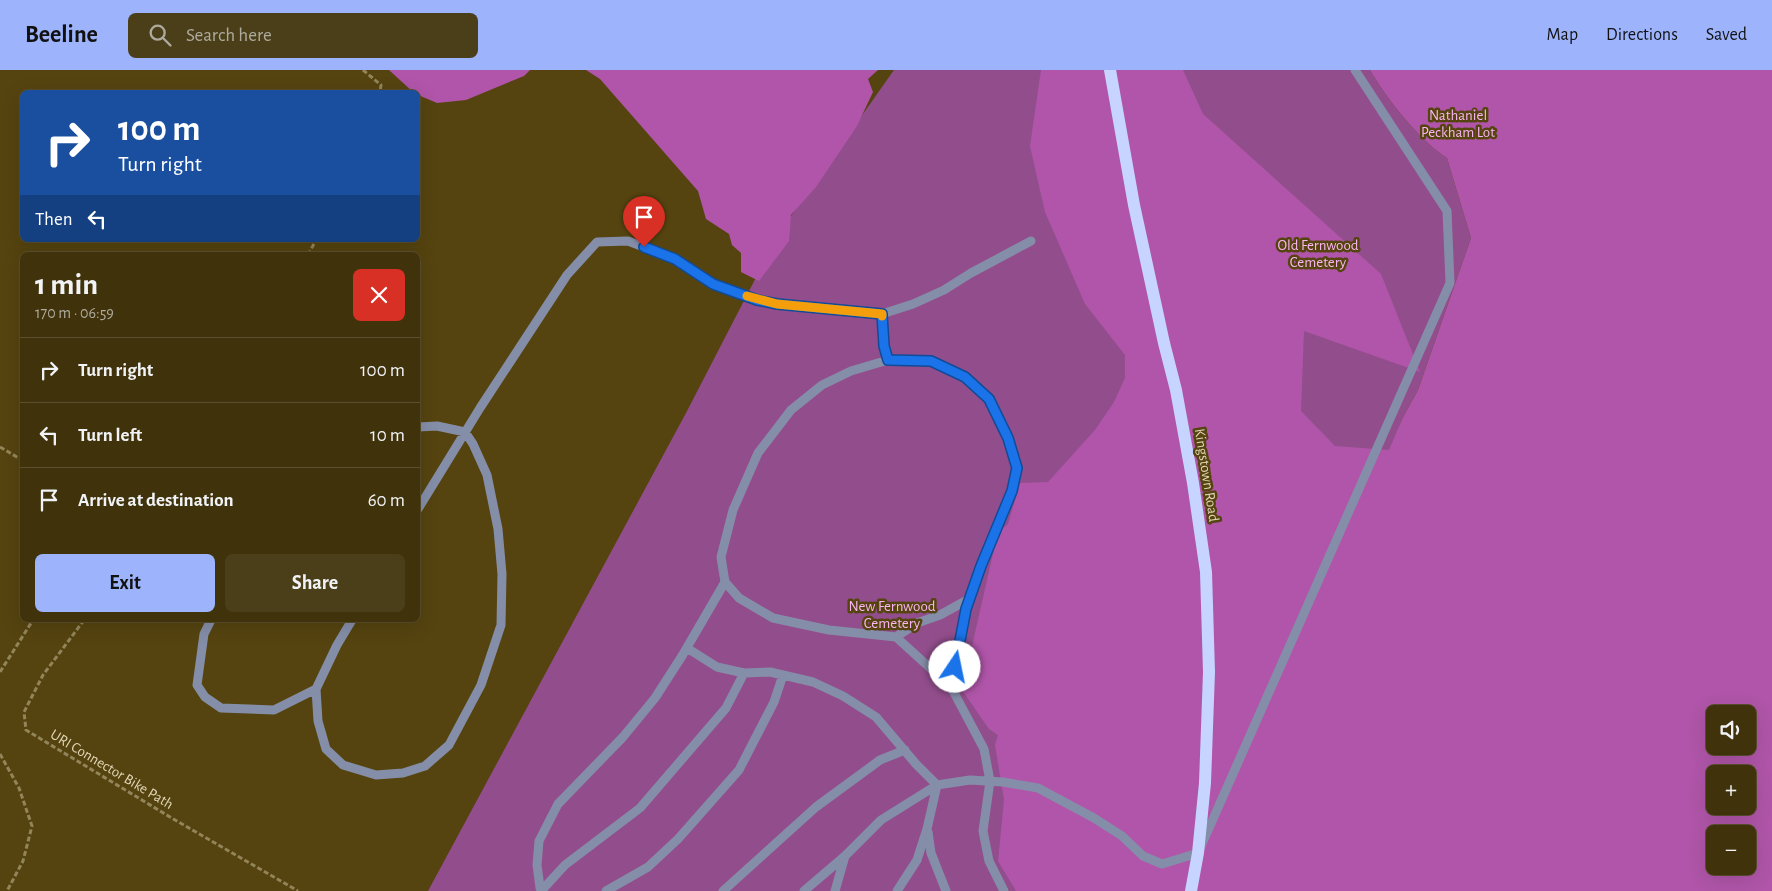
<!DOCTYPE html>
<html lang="en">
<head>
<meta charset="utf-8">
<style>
	:root { --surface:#40330c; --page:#4b3f1a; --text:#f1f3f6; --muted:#aeaa9d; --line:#594e2d; --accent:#9db4fd }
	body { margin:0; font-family:"Alegreya Sans",sans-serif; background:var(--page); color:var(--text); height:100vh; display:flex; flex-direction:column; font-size:19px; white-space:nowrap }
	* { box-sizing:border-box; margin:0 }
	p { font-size:16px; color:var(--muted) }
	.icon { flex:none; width:28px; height:28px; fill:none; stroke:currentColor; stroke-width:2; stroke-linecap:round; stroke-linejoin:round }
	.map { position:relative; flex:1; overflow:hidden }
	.details { position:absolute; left:20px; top:182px; width:400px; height:370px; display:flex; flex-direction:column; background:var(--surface); border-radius:8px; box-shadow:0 5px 20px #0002,0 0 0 1px var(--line) }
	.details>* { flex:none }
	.hud { position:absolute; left:20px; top:20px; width:400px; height:152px; border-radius:8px; box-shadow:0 5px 20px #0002,0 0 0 1px var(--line); background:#1a4fa0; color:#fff; overflow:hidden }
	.tools { position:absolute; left:1706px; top:635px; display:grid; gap:10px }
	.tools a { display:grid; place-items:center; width:50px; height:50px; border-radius:8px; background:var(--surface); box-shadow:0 5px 20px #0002,0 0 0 1px var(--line); font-size:25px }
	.pin { position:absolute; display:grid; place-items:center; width:42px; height:42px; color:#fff; margin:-51px -21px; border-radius:50% 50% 50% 0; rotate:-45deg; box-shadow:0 0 5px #0007 }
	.pin .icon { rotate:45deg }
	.me { position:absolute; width:55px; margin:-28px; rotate:11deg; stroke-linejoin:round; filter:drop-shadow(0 0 4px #0008) }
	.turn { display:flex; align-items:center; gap:18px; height:105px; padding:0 15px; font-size:22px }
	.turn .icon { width:65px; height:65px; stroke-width:2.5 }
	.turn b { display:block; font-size:35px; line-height:42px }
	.then { display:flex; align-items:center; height:48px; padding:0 15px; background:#0003; gap:10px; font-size:19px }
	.round { display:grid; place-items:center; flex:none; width:52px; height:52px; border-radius:8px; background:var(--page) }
	.headline { display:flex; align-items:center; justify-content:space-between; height:85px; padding:0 15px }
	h1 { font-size:30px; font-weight:600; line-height:38px }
	.cta { display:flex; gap:10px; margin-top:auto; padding:10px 15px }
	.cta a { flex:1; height:58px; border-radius:8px; background:var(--accent); color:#111; font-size:20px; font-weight:600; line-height:58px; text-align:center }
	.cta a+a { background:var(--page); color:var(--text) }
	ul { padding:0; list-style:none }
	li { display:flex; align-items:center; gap:15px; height:65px; padding:0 15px; border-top:1px solid var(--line) }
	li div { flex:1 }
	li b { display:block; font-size:19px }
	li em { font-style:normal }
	header { display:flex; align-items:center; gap:30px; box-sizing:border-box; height:70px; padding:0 25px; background:var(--accent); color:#111 }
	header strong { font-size:24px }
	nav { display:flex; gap:28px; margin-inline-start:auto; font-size:18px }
	.search { width:350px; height:45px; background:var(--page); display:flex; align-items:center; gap:12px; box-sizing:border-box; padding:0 18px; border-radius:8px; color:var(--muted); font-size:19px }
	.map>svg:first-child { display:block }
	.green { fill:#924e8c }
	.forest { fill:#b055a9; fill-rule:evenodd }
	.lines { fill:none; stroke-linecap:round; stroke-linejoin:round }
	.path { stroke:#93855a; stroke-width:3; stroke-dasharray:5 2.5; stroke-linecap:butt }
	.minor { stroke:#858ea8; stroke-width:9 }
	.major { stroke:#c6d4ff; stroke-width:12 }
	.route-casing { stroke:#114b97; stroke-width:12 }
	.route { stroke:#1a73e8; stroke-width:9 }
	.slow { stroke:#f59e0b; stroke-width:9 }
	.labels { text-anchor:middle; stroke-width:5; stroke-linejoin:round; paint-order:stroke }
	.park-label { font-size:15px; fill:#fbb5f3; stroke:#554410 }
	.street-label { font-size:15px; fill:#e1d6b6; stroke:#554410 }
</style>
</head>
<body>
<header>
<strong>Beeline</strong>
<div class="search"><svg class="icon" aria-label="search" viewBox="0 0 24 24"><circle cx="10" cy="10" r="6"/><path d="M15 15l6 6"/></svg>Search here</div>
<nav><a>Map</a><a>Directions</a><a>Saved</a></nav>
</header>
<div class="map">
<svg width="1772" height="821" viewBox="0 0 1772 821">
	<rect width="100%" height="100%" fill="#554410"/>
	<path class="green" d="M894,0H1068L1126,235L1154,821H428L686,343L779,163Z
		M1161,0H1370C1386,28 1420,71 1447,88L1471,168L1418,320L1402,349L1390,380L1303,491Z"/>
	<path class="forest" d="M389,0H530L524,6L466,30L437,33L418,25V22H413Z
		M586,0H878L868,9L873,22L857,56L816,117L791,145L789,171L759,211L741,202V183L732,175L729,164L706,149L698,121L600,9Z
		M1041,0H1183L1203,44L1381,204L1420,302L1304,261L1301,341L1335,376L1389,380L1402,349L1418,320L1471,168L1447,88C1420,71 1386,28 1370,0H1772V821H1016L998,791L1004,730L995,675L998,665L989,659L962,620L998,462L1008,454L1020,413L1048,412L1095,360L1114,332L1125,308V285L1085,234L1045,142L1030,76ZM1715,644H1748V676H1715ZM1715,704H1748V736H1715ZM1715,764H1748V796H1715Z"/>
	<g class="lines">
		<path class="path" d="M363,0L381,15L380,22
			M308,185L316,170
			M0,377L22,390
			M84,550L43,605L24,642L26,660L175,750L298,821
			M0,602L33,550
			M0,684L19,718L32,756L23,791L7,821"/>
		<path class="minor" d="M888,290L884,276L882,244L913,234L944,220L971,203L1031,171
			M418,439L480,338L567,205L597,172L628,171L675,189L713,214L757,230L777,234L882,244
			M725,512L739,528L773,548L829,560L896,567L917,553L940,545L969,529
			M211,550L204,564L197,615L205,627L221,638L274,640L316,619
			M352,550L337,575L316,619L318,651L326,679L343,695L376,705L403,703L425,696L449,675L481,615L501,555L502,504L498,459L487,405L473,374L465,362L437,356L418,357
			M896,567L951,617
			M687,578L717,597L744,603L770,602L813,612L843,626L876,647L916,694L937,715L927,759L917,790L897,821
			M928,762L931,783L946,821
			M542,820L565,795L640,738L726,638L744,603
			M542,821L540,818L537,795L539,771L558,734L623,667L655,628L682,586L725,512L721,487L733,440L758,383L791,340L822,315L851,301L888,290L931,291L965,307L989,329L1008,368L1017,398L1012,421L981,496L966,539L951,617L984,679L990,711L983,761L989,791L1004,821
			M606,821L648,797L678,769L739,700L774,632L783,605
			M723,821L816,737L880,690L905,680
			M804,821L845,786L881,750L937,715L970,710L1003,712L1038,718L1094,748L1122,766L1143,786L1162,794L1198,783L1450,213L1447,141L1355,0
			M835,821L845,786"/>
		<path class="major" d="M1110,0L1134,135L1164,273L1176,320L1193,413L1206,502L1209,602L1205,713L1198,783L1191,821"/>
	</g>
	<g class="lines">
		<defs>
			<path id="route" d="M644,177L675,189L713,214L757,230L777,234L882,244L884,276L888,290L931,291L965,307L989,329L1008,368L1017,398L1012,421L981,496L966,539L955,597"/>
		</defs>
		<use href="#route" class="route-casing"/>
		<use href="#route" class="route"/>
		<path class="slow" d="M747,226L777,234L882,244V246"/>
	</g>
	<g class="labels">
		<g class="park-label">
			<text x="1458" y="50">Nathaniel<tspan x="1458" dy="17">Peckham Lot</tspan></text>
			<text x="1318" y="180">Old Fernwood<tspan x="1318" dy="17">Cemetery</tspan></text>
			<text x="892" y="541">New Fernwood<tspan x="892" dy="17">Cemetery</tspan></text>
		</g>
		<g class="street-label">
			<text transform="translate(1207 405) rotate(81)" y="5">Kingstown Road</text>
			<text transform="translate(112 699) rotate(31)" y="5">URI Connector Bike Path</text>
		</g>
	</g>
</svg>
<div class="tools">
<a><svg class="icon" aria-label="sound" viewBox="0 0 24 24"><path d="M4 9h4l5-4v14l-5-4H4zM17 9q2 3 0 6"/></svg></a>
<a>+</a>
<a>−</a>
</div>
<div class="pin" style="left:644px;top:177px;background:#d93025"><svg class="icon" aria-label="arrive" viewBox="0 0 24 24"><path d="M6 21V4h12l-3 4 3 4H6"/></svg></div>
<svg class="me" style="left:955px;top:597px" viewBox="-20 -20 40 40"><circle r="19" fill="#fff"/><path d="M0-13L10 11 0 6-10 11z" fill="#1a73e8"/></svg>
<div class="hud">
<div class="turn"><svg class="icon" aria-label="right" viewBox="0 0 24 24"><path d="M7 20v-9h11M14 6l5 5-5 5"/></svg><div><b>100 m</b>Turn right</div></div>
<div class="then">Then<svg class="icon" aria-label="left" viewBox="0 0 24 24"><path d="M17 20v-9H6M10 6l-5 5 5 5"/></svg></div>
</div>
<section class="details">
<div class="headline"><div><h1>1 min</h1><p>170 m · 06:59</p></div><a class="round" style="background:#d93025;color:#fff"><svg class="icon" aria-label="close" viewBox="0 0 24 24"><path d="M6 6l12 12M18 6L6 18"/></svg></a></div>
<ul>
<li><svg class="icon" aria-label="right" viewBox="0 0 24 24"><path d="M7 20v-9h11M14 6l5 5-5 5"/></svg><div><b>Turn right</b></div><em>100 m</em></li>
<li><svg class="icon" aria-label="left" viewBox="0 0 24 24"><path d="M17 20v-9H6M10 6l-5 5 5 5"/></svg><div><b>Turn left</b></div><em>10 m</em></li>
<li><svg class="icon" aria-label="arrive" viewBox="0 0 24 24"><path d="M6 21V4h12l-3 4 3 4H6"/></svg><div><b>Arrive at destination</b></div><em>60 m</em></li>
</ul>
<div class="cta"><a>Exit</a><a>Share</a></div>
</section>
</div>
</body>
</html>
